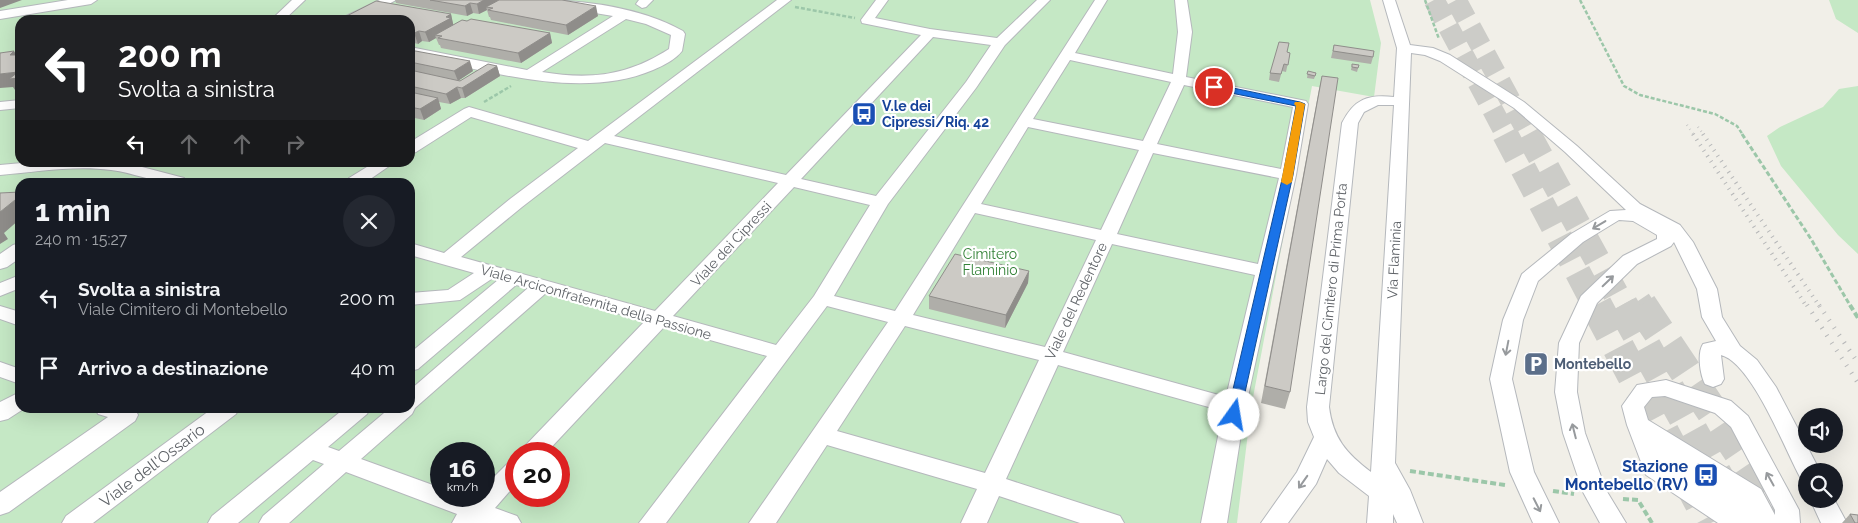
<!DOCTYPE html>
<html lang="it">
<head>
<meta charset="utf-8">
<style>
	:root { --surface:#171b24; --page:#242831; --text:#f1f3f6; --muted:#9ea1a6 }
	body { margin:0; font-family:Raleway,sans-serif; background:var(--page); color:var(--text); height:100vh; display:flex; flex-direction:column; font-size:19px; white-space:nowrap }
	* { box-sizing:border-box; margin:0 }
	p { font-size:16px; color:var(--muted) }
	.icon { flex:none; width:28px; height:28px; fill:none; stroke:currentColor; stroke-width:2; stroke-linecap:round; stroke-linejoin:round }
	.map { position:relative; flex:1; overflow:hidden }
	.sheet { position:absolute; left:15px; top:178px; width:400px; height:235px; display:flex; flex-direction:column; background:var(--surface); border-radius:15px; box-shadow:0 5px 20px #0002 }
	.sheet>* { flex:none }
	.guide { position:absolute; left:15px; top:15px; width:400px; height:152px; border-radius:15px; box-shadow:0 5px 20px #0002; background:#202124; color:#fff; overflow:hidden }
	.tools { position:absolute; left:1798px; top:408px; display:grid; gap:10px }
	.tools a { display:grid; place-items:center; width:45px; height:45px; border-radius:50%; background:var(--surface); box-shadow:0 5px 20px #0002; font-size:25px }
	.speed { position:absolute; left:430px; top:442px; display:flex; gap:10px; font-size:25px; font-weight:700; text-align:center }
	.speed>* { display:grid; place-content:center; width:65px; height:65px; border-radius:50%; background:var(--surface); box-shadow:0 5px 20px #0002; line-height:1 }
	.speed small { font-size:12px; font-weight:400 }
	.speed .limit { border:8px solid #d22; background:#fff; color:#111 }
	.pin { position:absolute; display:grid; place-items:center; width:42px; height:42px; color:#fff; margin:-21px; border:2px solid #fff; border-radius:50%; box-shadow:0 1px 5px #0007 }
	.me { position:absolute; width:55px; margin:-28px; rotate:13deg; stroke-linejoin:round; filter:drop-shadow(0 0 4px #0008) }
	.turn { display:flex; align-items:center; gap:18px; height:105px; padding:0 20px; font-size:22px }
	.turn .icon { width:65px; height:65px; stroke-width:2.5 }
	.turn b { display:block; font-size:35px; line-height:42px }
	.lanes { display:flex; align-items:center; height:48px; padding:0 20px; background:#0003; justify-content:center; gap:25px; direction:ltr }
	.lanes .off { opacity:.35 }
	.round { display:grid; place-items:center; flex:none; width:52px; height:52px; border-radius:26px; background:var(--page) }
	.summary { display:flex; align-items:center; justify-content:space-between; height:85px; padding:0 20px }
	h1 { font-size:30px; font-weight:700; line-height:38px }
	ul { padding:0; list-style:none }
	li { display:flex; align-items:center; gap:15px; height:70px; padding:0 20px }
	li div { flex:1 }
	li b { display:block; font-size:19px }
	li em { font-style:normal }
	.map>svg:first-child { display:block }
	.green { fill:#c5e8c5; fill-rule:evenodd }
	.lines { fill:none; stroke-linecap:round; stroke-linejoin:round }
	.highway-tunnel-far2 { stroke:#ccccc8; stroke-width:21; stroke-dasharray:21 10; stroke-linecap:butt }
	.highway-tunnel-far1 { stroke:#ccccc8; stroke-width:26; stroke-dasharray:26 13; stroke-linecap:butt }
	.highway-tunnel { stroke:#ccccc8; stroke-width:32; stroke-dasharray:32 16; stroke-linecap:butt }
	.minor-casing { stroke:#b5b8bc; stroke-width:2 }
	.path-far2 { stroke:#9cc7a9; stroke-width:2.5; stroke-dasharray:4 2; stroke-linecap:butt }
	.path-far1 { stroke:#9cc7a9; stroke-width:3; stroke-dasharray:5 2.5; stroke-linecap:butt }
	.path { stroke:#9cc7a9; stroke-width:4; stroke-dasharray:6 3; stroke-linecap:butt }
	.minor { fill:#fff; fill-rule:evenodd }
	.rail-far2 { stroke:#b6b7b8; stroke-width:2.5; stroke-dasharray:0.5 4.5; stroke-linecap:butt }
	.rail-far1 { stroke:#b6b7b8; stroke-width:4; stroke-dasharray:1 5.5; stroke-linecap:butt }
	.rail { stroke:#b6b7b8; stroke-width:4.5; stroke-dasharray:1 8; stroke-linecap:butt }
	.wall { fill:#afaea9 }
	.shaded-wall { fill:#8f8d8a }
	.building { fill:#cccac5; stroke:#8f8d8a }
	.oneway { stroke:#979a9d }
	.route { fill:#1a73e8; stroke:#114b97 }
	.slow { fill:#f59e0b }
	.labels { text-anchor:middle; stroke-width:4.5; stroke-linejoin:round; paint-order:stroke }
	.transit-label { font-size:14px; font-weight:bold; fill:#164399; stroke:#fff; text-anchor:start }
	.street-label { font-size:14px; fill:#5f6368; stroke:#fff }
	.park-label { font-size:14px; fill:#348238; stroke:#fff }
	.service-label { font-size:14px; font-weight:bold; fill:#4e5e75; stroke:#fff; text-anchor:start }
	.near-street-label { font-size:16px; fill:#5f6368; stroke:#fff }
	.near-transit-label { font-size:16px; font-weight:bold; fill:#164399; stroke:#fff; text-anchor:end }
</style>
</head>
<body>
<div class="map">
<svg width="1858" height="523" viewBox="0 0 1858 523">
	<rect width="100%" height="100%" fill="#f1efe8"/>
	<path class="green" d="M0,0H1370L1381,43L1374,97L1312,86L1251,408L1237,523H0ZM20,20H410V162H20ZM20,182H410V408H20ZM441,454H484V496H441ZM516,454H559V496H516Z
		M1829,0H1858V33L1836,19Z
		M1858,86V254L1838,235L1781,166L1767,136L1780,127L1823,107L1839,89Z"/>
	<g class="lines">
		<path class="highway-tunnel-far2" d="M1434,0L1506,135
			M1456,0L1529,135"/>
		<path class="highway-tunnel-far1" d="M1505,134L1596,307
			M1528,134L1623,307
			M1638,301L1642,307"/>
		<path class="highway-tunnel" d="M1596,305L1711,523
			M1622,305L1743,523
			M1641,305L1787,523"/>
		<defs>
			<path id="minor" d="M68,0H97L91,4L0,19V11Z
				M292,0H305L284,20H271Z
				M380,0H396L359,20H343L344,17Z
				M535,0C583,0 640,7 683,31L685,34L682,51C676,59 663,66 653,70C580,101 486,70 410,55V47L527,70L613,16L541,4ZM626,19L646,24L671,35L669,49C627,76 590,80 542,72Z
				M639,0H653L646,7L642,8L636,4Z
				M777,0H791L614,136L786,175L921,35L862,23L861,20L876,0H888L875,18L930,29L997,38L1037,0H1050L1005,45L976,88L888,204L834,296L895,311L1095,0H1107L1075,53L1173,74L1178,32L1175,0H1187L1192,32L1186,77L1306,101L1308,104L1296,175L1244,415L1227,523H1201L1223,411L1058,365L1006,479L1120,516L1124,523H1080L999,496L987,523H961L977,489L827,445L776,523H749L888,322L827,306L666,523H639L767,356L664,327L545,454H519L523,448L645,321L546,293L415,408L412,414L361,459L441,488V496H463L472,499L475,496H484V487L508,463L516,460V484L495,508L517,516L521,523H452L457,514L346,472L289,523H259L263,516L324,464L313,460L238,523H208L212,516L345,408H370L367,414L328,447L339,451L390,408H410V390L528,288L516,285L418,369L410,371V353L498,280L493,278L460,300L410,305V293L448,290L474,273L410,255V243L444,253L510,199L578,148L471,117L416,152L410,154V142L464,109L469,107L588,141ZM933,37L991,45L966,82L876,196L801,179ZM1070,60L1171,82L1143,141L1033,119ZM1184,85L1293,107L1281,169L1157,144ZM1028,127L1139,150L1101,230L981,204ZM605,143L778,183L655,311L461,257L522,207ZM1153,153L1279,178L1258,264L1117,234ZM794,187L870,205L814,296L776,345L673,316ZM975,213L1096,240L1045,347L913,315ZM1112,244L1255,275L1226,397L1063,352ZM905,326L1039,360L985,473L837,431Z
				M1383,0H1395L1410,45L1433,48L1450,55L1524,102L1577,146L1640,204L1680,225L1693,242L1717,289L1722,317L1740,346L1757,360L1776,387L1820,471H1806V480L1800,477C1785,450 1752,363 1721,355L1724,379L1721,384L1713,387L1705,384C1700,375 1697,353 1703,344L1716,341L1702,317L1697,289L1674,242L1671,246L1637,264L1597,303L1579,343L1577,392L1585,433L1606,490L1626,523H1600L1583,492L1563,433L1555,392L1559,343L1581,296L1623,256L1657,239V235L1633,221L1619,220L1583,242L1538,281L1523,320L1512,379L1534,472L1559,523H1533L1510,472L1490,379L1503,320L1522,274L1571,234L1610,211L1626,210L1565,152L1514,108L1440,61L1425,55L1411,53L1395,463L1410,490L1423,523H1397L1393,514V523H1367L1369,496L1339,473L1327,459L1316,484L1288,523H1261L1297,472L1314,437L1308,422L1307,407L1342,123C1354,99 1368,94 1394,97L1397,48ZM1378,105H1394L1371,472C1346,453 1333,438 1329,407L1358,123L1364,112Z
				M20,100V108L0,110V102Z
				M33,162H123L184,178L186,182C160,186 137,173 111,170C75,165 36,172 0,175V165Z
				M375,162H395L366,182H347L349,178Z
				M20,243V258L7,267L0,269V254L13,245Z
				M20,275V288L0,296V283Z
				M0,306L20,312V326L0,319Z
				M0,362L20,369V384L0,377Z
				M1666,380L1731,401L1748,416L1799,510L1800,523H1718L1646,475L1627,425L1622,406L1637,385ZM1665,396L1715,413L1731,427L1775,510V515L1761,489L1648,420L1644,407L1652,397Z
				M20,392V408H25L8,419L0,421V402Z
				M95,408H130L135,409L138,415L135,421L9,512L0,515V492L108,417L98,414Z
				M213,408H239L236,414L93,523H62L66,516Z
				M1834,498V499L1847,523H1821L1810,499Z"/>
		</defs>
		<use href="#minor" class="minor-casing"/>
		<path class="path-far2" d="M1425,0L1439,39
			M1580,0L1624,86L1640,95L1715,114L1737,126L1743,135
			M795,7L855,18
			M484,102L511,86"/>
		<path class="path-far1" d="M1742,134L1811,239L1851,307"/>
		<path class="path" d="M1850,305L1858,318
			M1410,471L1505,485
			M1553,491L1574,494
			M1623,499L1638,500L1652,523"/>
		<use href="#minor" class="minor"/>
		<path class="rail-far2" d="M1687,125L1694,135
			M1698,127L1704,135"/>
		<path class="rail-far1" d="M1693,134L1807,307
			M1703,134L1820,307"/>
		<path class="rail" d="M1807,305L1858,383
			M1819,305L1858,363"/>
	</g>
	<path class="wall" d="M395,0H562L598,16L568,35L491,20L490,17H489L487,10L479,14L473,13L467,16L396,3Z
		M451,14L453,25L550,33L552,43L521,63L441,48L440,45H439L436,38L429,42L422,41L418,44L410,42V20Z
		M1334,45L1373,57L1371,64L1331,58Z
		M410,50L473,71L459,80L460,81L497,66L500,76L465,98H461L450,104L439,102L441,109L424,120L410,117Z
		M1287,52L1290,53L1286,72L1282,71L1279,82L1269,80L1270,73Z
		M1352,64L1359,65L1357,72L1351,70Z
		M1308,71L1316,73L1314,79L1307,78Z
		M1322,76L1290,392L1285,409L1261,403L1319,89Z
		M1029,271L1028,283L1005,328L929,309V296Z
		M1850,514L1858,523H1842Z"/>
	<path class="shaded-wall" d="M0,0H22L0,8Z
		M484,0H501L486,7L487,10L479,14L477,4Z
		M470,3L473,13L467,16L465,6Z
		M596,6L598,16L568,35L566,25Z
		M451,14L454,28L435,35L436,38L429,42L425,32L446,17Z
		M419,31L422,41L418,44L414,33Z
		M550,33L552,43L521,63L518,53Z
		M14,51L20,61L10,55Z
		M470,61L473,71L458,81L454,71Z
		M497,66L500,76L465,98L462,88Z
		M18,72L20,76V93H17L13,87L0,88V74Z
		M457,87L461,98L450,104L446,94Z
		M438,98L441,109L424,120L420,109Z
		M410,118L413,126L410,128Z
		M20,196V219L4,233L8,239L0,244V212Z
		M1029,271L1028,283L1005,328L1006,315Z"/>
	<path class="building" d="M430,0H484L477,4L470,3L465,6Z
		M499,0H562L596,6L566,25L488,10L493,8L486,7Z
		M376,1L451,14L446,17L451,18L425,32L419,31L414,33H410V20H339Z
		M471,19L550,33L518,53L438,38L442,36L435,35L462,20L467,21Z
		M1279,42L1289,43L1287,52L1290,53L1288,65L1284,64L1281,74L1270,73Z
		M1334,45L1374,51L1373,57L1333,51Z
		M410,50L470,61L454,71L410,62Z
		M14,51L10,55H20V78L9,79L18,72L0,74V53Z
		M488,64L497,66L462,88L457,87L446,94L410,86V70L460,81Z
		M1352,64L1359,65L1358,68L1352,67Z
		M1308,71L1316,73L1315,76L1307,74Z
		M1322,76L1338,78L1290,392L1265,386Z
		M410,92L438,98L420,109L410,107Z
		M20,192V196L0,212V193Z
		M955,254L1029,271L1006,315L929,296Z
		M1850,514L1858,515V523H1855Z"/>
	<defs><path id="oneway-shaft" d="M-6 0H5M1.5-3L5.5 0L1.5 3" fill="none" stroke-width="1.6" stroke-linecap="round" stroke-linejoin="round" transform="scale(1.25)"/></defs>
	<g class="oneway">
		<use href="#oneway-shaft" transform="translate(1599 225) rotate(149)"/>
		<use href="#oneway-shaft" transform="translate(1608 281) rotate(-44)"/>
		<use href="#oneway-shaft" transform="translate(1507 348) rotate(101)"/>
		<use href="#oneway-shaft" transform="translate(1574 431) rotate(-104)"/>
		<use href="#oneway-shaft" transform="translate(1770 479) rotate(-119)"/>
		<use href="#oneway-shaft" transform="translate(1303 482) rotate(125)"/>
		<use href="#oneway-shaft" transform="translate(1537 505) rotate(63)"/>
	</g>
	<path class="route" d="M1214,84L1300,102L1305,104L1293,175L1240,415L1238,418H1229L1227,415L1283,175L1296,106L1211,89V85Z"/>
	<path class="slow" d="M1295,102H1300L1305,104L1292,182L1287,185L1281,182L1296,106L1294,104Z"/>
	<defs>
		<symbol id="bus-square" viewBox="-11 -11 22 22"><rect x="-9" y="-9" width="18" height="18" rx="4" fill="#1a4fb4" stroke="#fff"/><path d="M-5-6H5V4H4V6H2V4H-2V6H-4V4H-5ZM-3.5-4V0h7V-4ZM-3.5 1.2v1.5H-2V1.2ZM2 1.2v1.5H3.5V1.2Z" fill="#fff"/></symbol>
		<symbol id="parking-square" viewBox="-11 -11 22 22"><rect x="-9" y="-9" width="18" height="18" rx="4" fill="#5c6f8a" stroke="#fff"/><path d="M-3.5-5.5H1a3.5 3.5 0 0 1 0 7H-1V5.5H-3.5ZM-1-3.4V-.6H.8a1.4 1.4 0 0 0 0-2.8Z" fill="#fff"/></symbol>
	</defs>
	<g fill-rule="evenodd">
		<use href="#bus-square" x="850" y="100" width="28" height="28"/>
		<use href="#parking-square" x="1522" y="350" width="28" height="28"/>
		<use href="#bus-square" x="1692" y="461" width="28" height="28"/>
	</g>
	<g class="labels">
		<g class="transit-label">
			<text x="882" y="111">V.le dei<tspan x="882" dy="16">Cipressi/Riq. 42</tspan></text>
		</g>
		<g class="street-label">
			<text transform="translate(731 244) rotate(-47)" y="5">Viale dei Cipressi</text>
			<text transform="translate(1394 260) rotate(-87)" y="5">Via Flaminia</text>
			<text transform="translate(1331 289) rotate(-84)" y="5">Largo del Cimitero di Prima Porta</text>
			<text transform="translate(1076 301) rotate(-65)" y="5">Viale del Redentore</text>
			<text transform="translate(596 302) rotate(16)" y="5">Viale Arciconfraternita della Passione</text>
		</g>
		<g class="park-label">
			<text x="990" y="259">Cimitero<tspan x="990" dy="16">Flaminio</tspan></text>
		</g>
		<g class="service-label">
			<text x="1554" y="369">Montebello</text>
		</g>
		<g class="near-street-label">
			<text transform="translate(152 465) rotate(-37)" y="6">Viale dell'Ossario</text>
		</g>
		<g class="near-transit-label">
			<text x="1688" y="472">Stazione<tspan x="1688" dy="18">Montebello (RV)</tspan></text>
		</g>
	</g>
</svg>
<div class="tools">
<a><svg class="icon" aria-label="sound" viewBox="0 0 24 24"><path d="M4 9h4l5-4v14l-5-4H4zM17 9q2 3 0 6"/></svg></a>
<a><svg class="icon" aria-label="search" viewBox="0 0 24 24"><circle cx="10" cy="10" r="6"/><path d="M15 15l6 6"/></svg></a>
</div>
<div class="speed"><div>16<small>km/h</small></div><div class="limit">20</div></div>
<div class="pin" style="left:1214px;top:87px;background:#d93025"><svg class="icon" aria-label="arrive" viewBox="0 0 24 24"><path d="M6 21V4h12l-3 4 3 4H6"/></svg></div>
<svg class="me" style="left:1234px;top:415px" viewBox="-20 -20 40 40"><circle r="19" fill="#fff"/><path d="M0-13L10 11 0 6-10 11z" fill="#1a73e8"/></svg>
<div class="guide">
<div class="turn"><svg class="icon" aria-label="left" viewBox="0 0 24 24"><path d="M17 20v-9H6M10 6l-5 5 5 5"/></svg><div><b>200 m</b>Svolta a sinistra</div></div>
<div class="lanes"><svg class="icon" aria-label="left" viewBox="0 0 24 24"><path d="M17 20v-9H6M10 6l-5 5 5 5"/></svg><svg class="icon off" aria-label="ahead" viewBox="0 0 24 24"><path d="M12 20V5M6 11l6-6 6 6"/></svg><svg class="icon off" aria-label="ahead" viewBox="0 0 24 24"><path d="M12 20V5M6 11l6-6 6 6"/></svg><svg class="icon off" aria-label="right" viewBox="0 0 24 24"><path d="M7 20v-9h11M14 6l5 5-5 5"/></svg></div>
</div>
<section class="sheet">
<div class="summary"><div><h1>1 min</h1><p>240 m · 15:27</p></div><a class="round"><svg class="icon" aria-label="close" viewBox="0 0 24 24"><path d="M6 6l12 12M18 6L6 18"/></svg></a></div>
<ul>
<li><svg class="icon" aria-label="left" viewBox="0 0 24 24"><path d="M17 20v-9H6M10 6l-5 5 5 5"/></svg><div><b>Svolta a sinistra</b><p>Viale Cimitero di Montebello</p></div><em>200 m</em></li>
<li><svg class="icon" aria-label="arrive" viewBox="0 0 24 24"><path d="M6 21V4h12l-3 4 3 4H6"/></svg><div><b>Arrivo a destinazione</b></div><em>40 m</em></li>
</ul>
</section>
</div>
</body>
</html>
